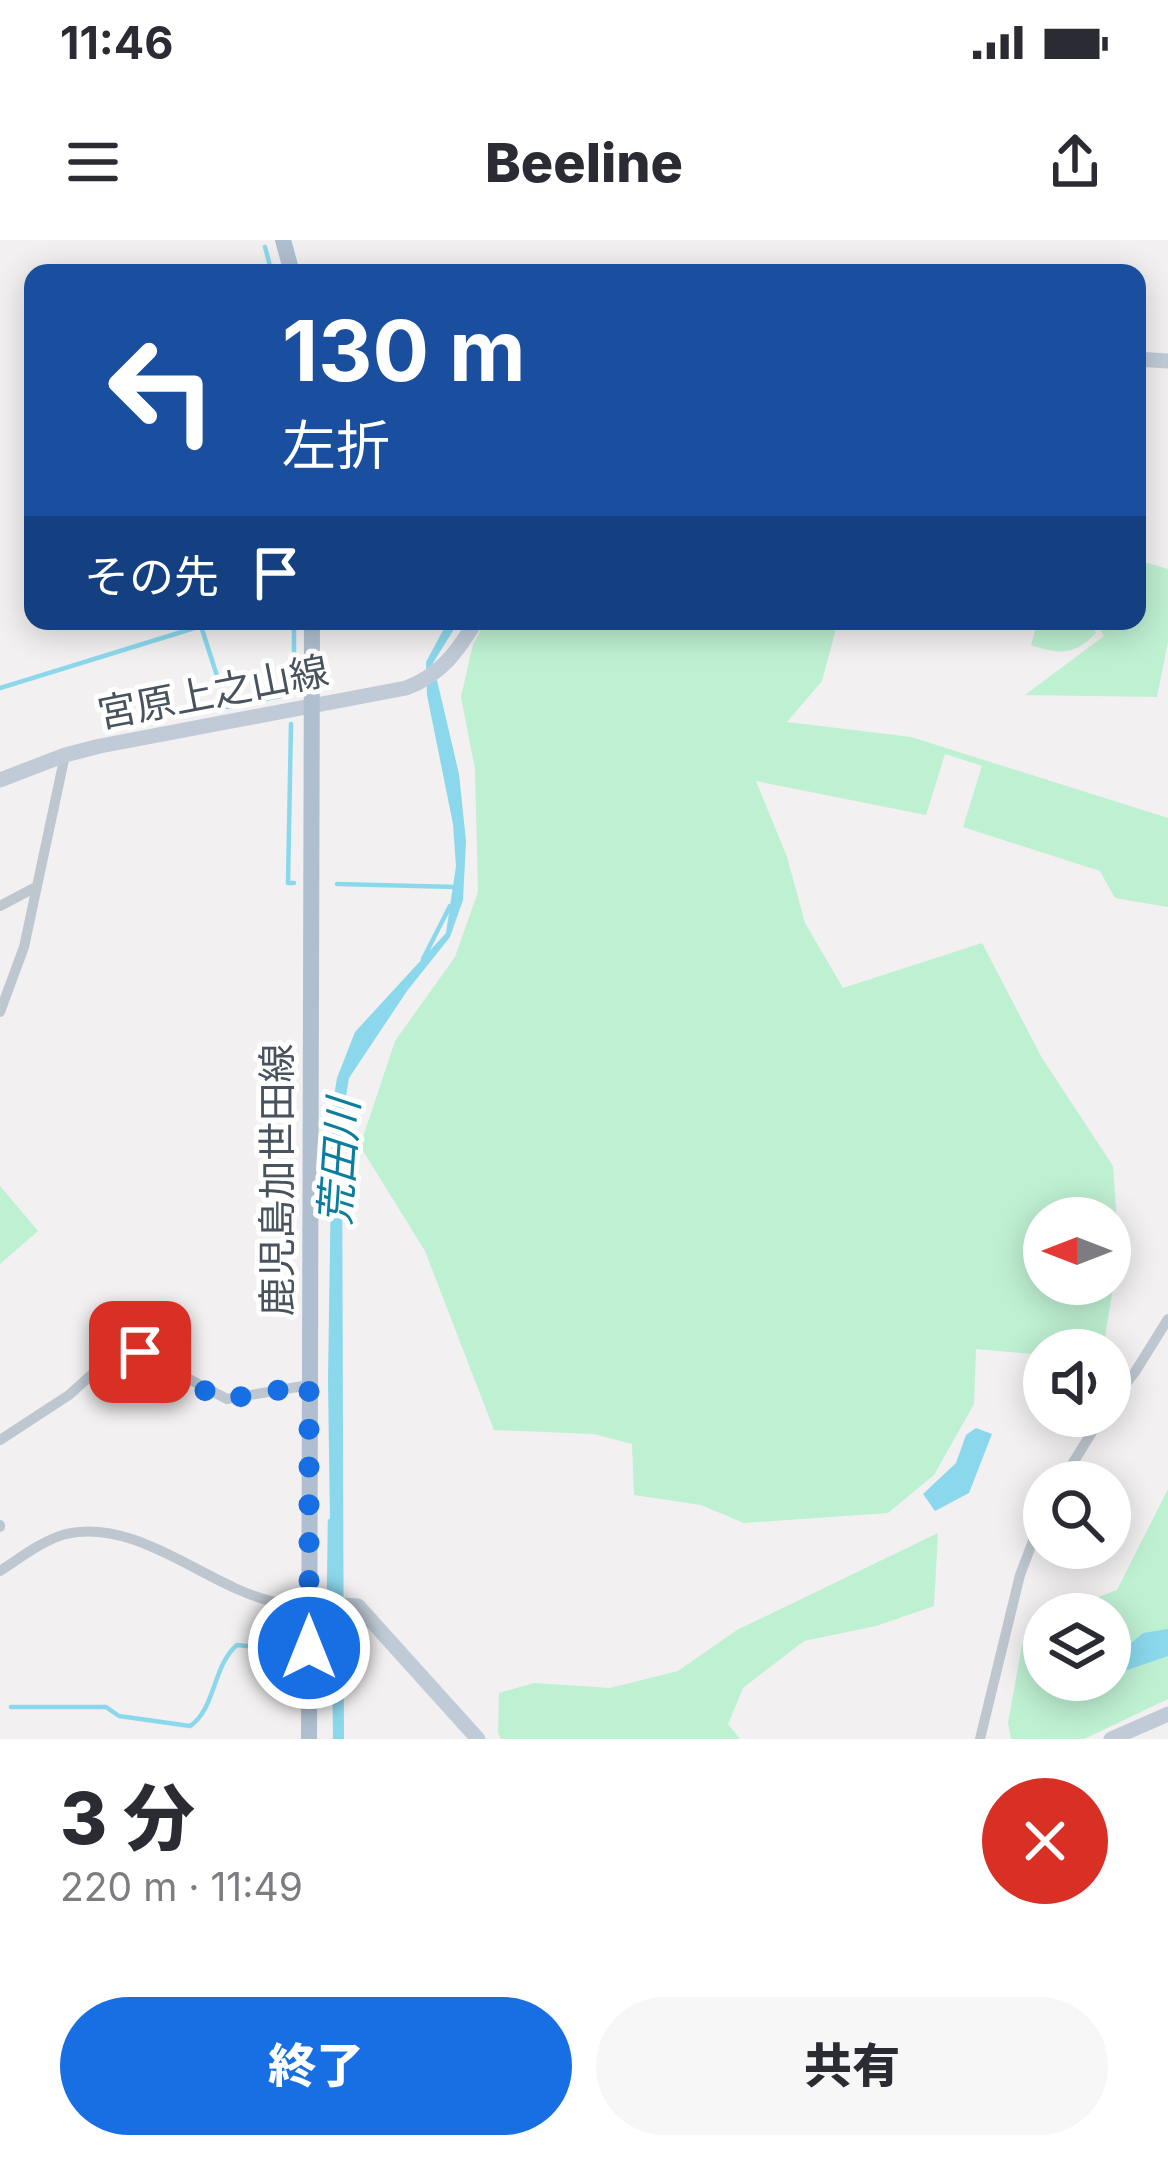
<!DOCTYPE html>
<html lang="ja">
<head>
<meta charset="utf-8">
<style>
	:root { --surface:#fff; --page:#f7f7f7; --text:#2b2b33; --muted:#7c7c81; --accent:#186fe4 }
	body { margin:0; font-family:Inter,"Noto Sans JP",sans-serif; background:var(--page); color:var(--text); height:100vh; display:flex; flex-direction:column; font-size:45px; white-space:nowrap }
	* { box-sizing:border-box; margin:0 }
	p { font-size:39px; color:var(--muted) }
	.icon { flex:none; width:66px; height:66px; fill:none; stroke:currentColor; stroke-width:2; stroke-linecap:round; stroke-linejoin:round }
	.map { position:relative; height:1499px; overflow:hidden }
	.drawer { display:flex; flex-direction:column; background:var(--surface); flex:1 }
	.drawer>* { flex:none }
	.guide { position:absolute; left:24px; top:24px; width:1122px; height:366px; border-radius:24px; box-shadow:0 6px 30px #0003; background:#1a4fa0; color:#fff; overflow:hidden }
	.needle { width:78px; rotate:270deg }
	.buttons { position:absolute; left:1023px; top:957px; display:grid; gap:24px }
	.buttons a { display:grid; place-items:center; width:108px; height:108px; border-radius:50%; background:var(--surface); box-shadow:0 6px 30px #0003; font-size:60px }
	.pin { position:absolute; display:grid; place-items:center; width:102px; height:102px; color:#fff; margin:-51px; border-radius:24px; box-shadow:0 6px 18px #0006 }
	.me { position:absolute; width:132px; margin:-66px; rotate:0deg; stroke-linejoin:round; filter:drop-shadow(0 0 9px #0008) }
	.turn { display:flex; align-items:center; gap:42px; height:252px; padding:0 60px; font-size:54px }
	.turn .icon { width:156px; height:156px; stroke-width:2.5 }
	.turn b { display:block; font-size:84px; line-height:102px }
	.then { display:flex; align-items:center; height:114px; padding:0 60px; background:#0003; gap:24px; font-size:45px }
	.round { display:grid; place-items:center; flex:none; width:126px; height:126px; border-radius:63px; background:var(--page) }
	.overview { display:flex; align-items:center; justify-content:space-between; height:204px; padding:0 60px }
	h1 { font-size:72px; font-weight:800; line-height:90px }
	.primary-button { display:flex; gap:24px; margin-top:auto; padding:24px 60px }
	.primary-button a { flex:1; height:138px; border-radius:72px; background:var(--accent); color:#fff; font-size:48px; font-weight:800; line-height:138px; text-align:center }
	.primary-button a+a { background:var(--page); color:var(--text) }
	.status { display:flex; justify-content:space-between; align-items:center; height:84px; padding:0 60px; background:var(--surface); direction:ltr }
	.status svg { height:33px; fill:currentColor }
	header { display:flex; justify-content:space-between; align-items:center; height:156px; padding:0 60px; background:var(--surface); font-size:54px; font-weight:800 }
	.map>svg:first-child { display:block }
	.green { fill:#bef0d2; fill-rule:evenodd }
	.water { fill:#8bd8ed }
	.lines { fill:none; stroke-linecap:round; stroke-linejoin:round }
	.stream { stroke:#8bd8ed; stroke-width:4.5 }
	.street { stroke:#bec7cf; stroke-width:10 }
	.secondary { stroke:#c0cbd7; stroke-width:15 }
	.primary { stroke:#afbfcf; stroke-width:16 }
	.route { stroke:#186fe4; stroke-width:21; stroke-dasharray:0 37.8 }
	.labels { text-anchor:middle; stroke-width:10; stroke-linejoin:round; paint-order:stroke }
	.street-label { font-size:39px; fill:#48535e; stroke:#fff }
	.water-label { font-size:42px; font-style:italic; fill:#0c7d9d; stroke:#fff }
</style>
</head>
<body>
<div class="status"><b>11:46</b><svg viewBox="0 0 49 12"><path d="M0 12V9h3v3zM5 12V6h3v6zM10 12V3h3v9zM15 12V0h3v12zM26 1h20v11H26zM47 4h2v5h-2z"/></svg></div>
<header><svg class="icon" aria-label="menu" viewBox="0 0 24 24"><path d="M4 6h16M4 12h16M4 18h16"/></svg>Beeline<svg class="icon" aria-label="share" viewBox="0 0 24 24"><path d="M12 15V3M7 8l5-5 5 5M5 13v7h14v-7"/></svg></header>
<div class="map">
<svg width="1168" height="1499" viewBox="0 0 1168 1499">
	<rect width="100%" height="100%" fill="#f2f0f0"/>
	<path class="green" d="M1137,320L1168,329V402L1157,457L1025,455L1104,396L1094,381H1137Z
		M486,381H860V386L837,385L822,441L787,482L911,497L1168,578V667L1115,658L1100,631L963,587L982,526L945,514L926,575L756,541L787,617L805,683L843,748L982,703L1042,818L1113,926L1119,1011L1105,1097L1064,1110H1044V1115L976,1109L974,1164L934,1235L888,1273L744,1283L701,1265L634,1255L632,1204L594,1194L494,1190L425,1011L360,906L395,801L455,717L478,652L475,529L461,457L473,404ZM1110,978V1044H1044V978Z
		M1038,381H1090L1096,393C1075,415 1060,415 1031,405Z
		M0,946L38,991L0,1024Z
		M1168,1249V1459L1084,1499H1011L1008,1483L1022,1405L1044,1383V1440H1110V1374H1053L1117,1350Z
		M938,1293L934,1366L876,1386L804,1401L743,1448L728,1484L740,1499H501L498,1493L499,1453L534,1443L610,1448L678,1431L737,1390Z"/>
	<path class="water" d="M448,381H459L433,423L459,534L466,601L463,660L450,697L407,751L349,838L342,881L344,1499H333L328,1140L332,869L337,838L355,792L446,693L456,626L453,584L427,455L426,422Z
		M976,1188L992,1194L969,1253L935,1271L923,1254L956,1223L966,1195Z
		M1168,1389V1416L1110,1436V1421L1143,1393Z"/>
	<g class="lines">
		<path class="stream" d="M265,7L272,33
			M0,448L201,386L227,467L294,453V381
			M291,484L288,643H294
			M337,644L456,647
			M423,719L450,666
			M329,1360L330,1281
			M11,1467H106L119,1476L190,1486C215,1470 213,1425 237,1405L294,1411"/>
		<path class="street" d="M0,666L34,648
			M0,772L24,707L65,515
			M1110,1164L1135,1132L1168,1079
			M0,1200L69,1155L120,1109L128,1107L227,1159L309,1145
			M1061,1242L1102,1176
			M0,1285V1287
			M0,1331C20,1318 43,1300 66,1294C138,1278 205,1345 271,1361C283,1364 297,1363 309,1363
			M980,1499L1020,1335L1044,1272"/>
		<path class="secondary" d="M1137,119L1168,121
			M0,540L65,515L100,506L406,448C441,435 457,412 476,381
			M309,1363L358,1366L478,1499
			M1111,1499L1168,1474"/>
		<path class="primary" d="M283,0L292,33
			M309,1499L312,381"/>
	</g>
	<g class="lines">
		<path class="route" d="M140,1112L214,1156L227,1159L309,1145V1408"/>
	</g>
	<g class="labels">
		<g class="street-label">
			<text transform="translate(213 452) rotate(-11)" y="14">宮原上之山線</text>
			<text transform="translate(277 940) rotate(-90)" y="14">鹿児島加世田線</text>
		</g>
		<g class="water-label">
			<text transform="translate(339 922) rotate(-86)" y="15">荒田川</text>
		</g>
	</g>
</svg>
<div class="buttons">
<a><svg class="needle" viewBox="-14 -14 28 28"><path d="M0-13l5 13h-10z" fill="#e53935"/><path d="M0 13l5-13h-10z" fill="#7c7c81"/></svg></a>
<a><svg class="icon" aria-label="sound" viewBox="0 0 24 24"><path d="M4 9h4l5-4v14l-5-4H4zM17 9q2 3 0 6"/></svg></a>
<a><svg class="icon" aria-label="search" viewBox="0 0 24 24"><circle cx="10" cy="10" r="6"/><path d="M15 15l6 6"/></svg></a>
<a><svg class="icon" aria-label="layers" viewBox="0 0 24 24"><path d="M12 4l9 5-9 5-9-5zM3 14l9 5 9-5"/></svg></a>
</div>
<div class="pin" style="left:140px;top:1112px;background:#d93025"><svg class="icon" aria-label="arrive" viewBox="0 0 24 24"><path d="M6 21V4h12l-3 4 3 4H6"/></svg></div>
<svg class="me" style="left:309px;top:1408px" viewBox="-20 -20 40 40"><circle r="17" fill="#186fe4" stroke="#fff" stroke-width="3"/><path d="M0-11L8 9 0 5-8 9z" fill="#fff"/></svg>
<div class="guide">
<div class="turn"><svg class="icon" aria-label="left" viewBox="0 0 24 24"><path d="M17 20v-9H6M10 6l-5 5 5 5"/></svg><div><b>130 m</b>左折</div></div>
<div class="then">その先<svg class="icon" aria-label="arrive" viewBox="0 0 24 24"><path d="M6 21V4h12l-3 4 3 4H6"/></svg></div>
</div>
</div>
<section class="drawer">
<div class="overview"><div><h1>3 分</h1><p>220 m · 11:49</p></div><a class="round" style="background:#d93025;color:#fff"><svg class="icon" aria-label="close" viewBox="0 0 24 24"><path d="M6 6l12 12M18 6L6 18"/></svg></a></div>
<div class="primary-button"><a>終了</a><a>共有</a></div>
</section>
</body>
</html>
